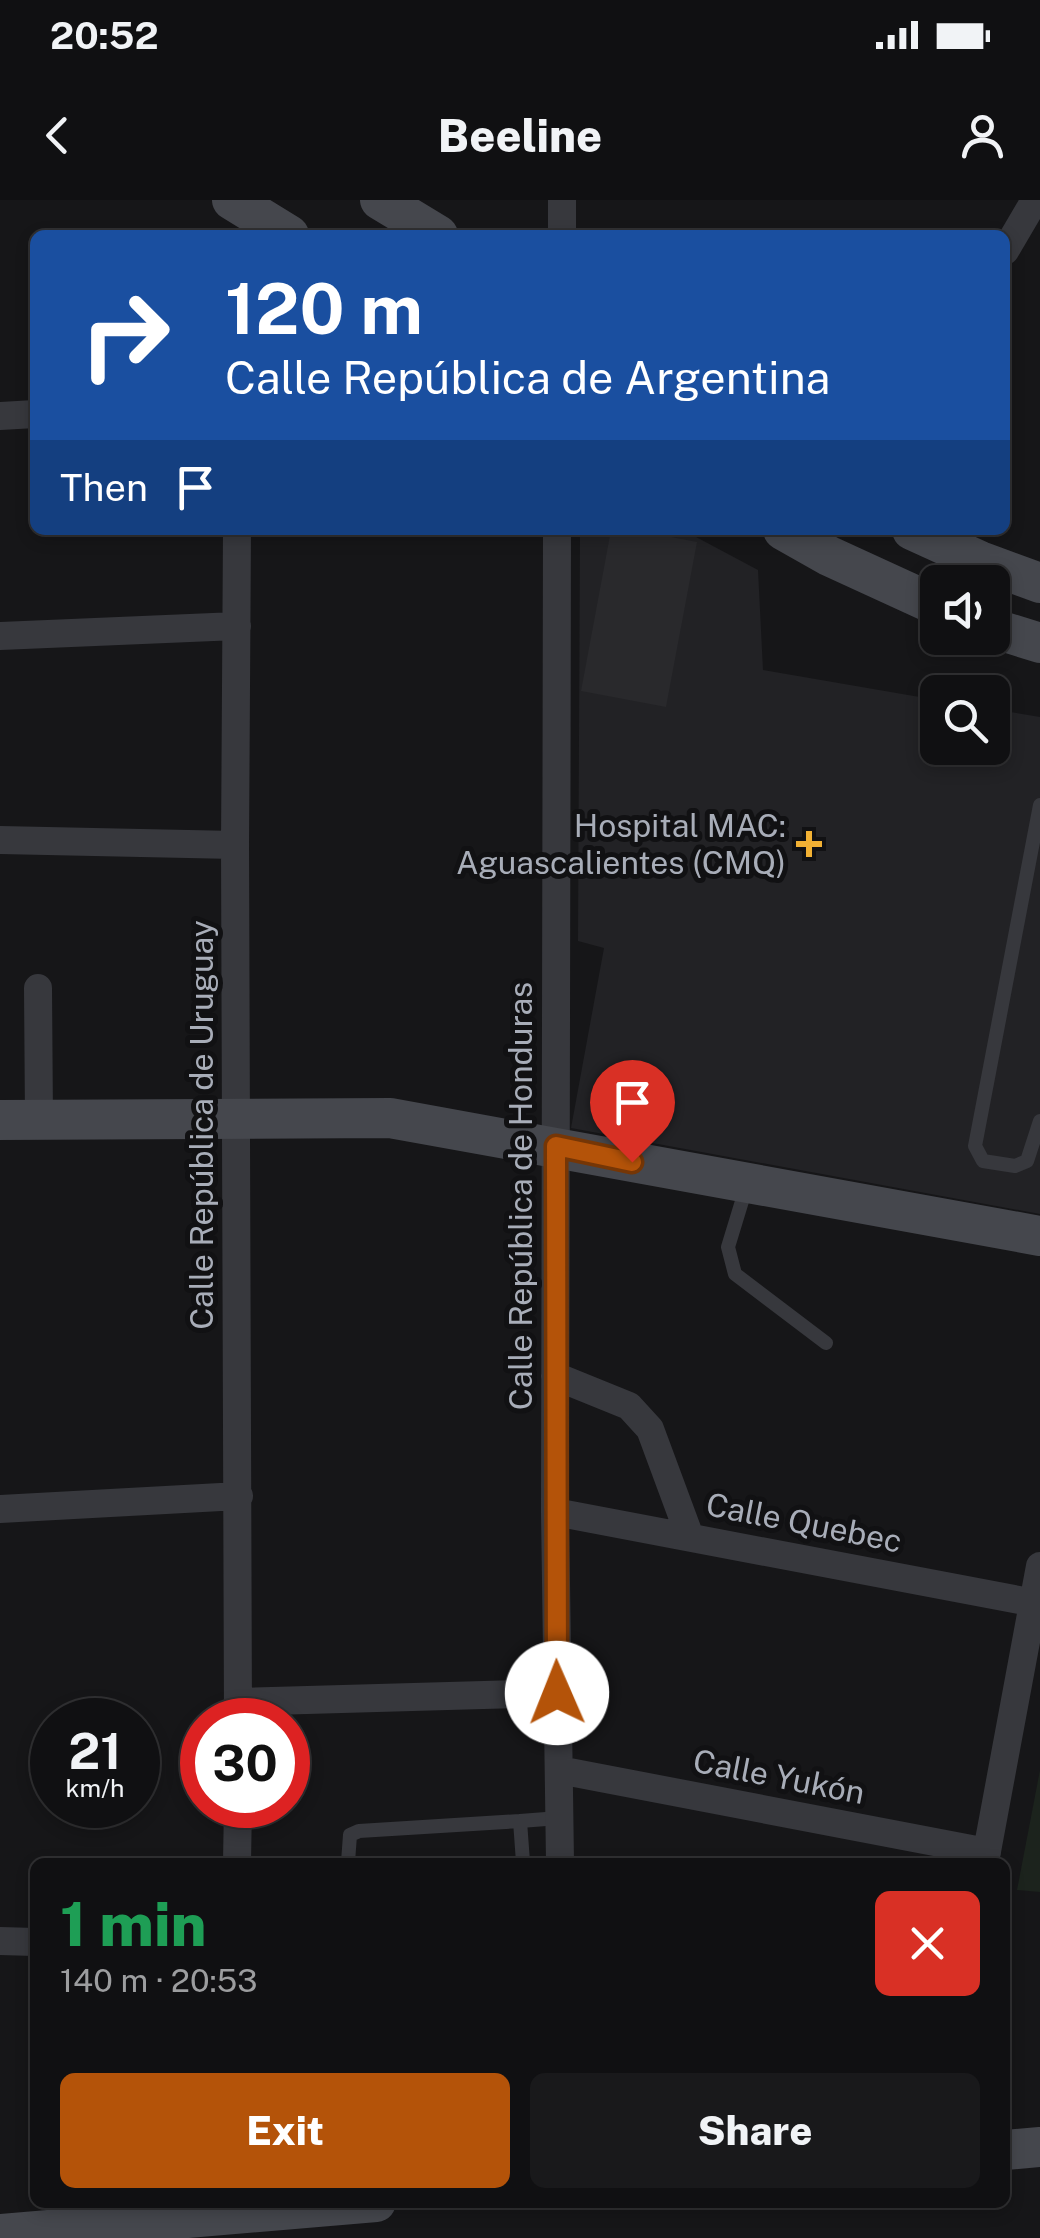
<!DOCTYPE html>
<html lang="en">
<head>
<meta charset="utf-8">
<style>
	:root { --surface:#101012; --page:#19191b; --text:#f1f3f6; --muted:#9c9d9f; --line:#303032; --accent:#b45309 }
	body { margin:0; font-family:"Public Sans",sans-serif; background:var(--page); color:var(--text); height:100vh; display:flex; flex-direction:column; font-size:38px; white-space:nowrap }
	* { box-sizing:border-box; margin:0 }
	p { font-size:32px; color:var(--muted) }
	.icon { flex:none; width:55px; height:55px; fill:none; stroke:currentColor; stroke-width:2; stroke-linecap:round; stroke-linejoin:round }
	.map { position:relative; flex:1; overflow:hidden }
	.details { position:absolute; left:30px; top:1658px; width:980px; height:350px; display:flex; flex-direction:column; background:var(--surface); border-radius:15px; box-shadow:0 5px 15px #0003,0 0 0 2px var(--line) }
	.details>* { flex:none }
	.hud { position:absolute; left:30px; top:30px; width:980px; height:305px; border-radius:15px; box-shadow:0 5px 15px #0003,0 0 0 2px var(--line); background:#1a4fa0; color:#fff; overflow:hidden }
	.buttons { position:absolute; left:920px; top:365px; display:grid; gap:20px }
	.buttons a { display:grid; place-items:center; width:90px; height:90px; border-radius:15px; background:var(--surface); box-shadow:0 5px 15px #0003,0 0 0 2px var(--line); font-size:50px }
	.speed { position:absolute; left:30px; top:1498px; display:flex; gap:20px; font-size:50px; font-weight:700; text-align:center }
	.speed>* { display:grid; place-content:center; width:130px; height:130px; border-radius:50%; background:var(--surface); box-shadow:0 5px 15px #0003,0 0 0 2px var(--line); line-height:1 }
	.speed small { font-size:25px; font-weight:400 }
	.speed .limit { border:15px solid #d22; background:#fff; color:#111 }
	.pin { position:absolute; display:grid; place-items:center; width:85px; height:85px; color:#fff; margin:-102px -42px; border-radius:50% 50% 50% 0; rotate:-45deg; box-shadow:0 0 10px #0007 }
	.pin .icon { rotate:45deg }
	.me { position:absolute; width:110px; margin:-55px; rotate:359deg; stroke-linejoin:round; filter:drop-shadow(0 0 8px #0008) }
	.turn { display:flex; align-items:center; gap:35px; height:210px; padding:0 30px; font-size:45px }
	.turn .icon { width:130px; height:130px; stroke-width:2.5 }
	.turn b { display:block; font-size:70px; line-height:85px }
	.then { display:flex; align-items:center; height:95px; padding:0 30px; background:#0003; gap:20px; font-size:38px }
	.round { display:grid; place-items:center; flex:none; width:105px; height:105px; border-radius:15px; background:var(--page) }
	.headline { display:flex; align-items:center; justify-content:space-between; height:170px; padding:0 30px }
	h1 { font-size:60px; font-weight:800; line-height:75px; color:#1e9e55 }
	.cta { display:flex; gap:20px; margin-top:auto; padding:20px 30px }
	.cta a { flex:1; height:115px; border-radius:15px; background:var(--accent); color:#fff; font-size:40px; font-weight:800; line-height:115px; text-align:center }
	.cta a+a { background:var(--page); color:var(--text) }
	.status { display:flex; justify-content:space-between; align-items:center; height:70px; padding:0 50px; background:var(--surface); direction:ltr }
	.status svg { height:28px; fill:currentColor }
	header { display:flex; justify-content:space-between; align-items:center; height:130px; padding:0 30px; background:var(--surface); font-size:45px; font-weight:800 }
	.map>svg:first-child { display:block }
	.built { fill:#222225 }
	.green { fill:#1c231d }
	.building { fill:#29292c }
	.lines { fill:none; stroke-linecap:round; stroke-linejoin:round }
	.lane { stroke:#37383d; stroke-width:14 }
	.street { stroke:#37383d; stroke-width:28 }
	.secondary { stroke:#45474d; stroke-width:40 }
	.route-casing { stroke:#753606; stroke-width:25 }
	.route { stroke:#b45309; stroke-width:18 }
	.poi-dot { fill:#f2b134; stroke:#111113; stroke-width:4 }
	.labels { text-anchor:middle; stroke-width:10; stroke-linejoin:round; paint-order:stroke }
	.poi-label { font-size:32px; fill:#a8adb8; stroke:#111113; text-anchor:end }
	.street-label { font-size:32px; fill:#a8adb8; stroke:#111113 }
</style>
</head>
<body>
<div class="status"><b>20:52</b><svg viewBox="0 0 49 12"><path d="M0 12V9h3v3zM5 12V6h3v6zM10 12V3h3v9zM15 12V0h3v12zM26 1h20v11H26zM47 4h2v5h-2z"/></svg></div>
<header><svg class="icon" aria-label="back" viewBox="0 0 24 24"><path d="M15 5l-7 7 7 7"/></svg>Beeline<svg class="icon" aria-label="person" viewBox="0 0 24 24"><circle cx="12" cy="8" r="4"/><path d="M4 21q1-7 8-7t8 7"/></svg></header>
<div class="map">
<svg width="1040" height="2038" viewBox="0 0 1040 2038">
	<rect width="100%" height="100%" fill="#161618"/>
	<path class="built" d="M580,330H683L758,370L763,470L937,500L938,548H992L993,509L1040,517V1014L571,928L604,748L578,741Z"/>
	<path class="green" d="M1040,1570V1692L1017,1690Z"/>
	<path class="building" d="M611,330H635L697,342L666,507L581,491Z"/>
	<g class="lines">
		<path class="lane" d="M1040,605L975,946L983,961L1015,966L1027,961L1040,921
			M746,988L728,1047L735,1074L826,1143
			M520,1621L559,1618
			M348,1662L350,1635L359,1631L520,1621L523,1662"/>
		<path class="street" d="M562,35V0
			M1005,51L1035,0
			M0,216L35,214
			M237,330L235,645L238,1520
			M557,330L555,1312L560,1662
			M0,436L237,426
			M0,640L235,645
			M38,788L39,920
			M555,1176L629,1206L650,1229L690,1337
			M0,1309L239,1296
			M555,1312L1040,1404
			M239,1502L557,1493
			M559,1570L987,1652
			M237,1662L238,1605
			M985,1662L1040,1366
			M0,1741L35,1742"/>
		<path class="secondary" d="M232,0L289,35
			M380,0L438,35
			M783,330L829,356L938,406
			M912,330L980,361L1040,383
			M992,428L1040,443
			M0,920L390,918L1040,1036
			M1005,1950L1040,1947
			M0,2034L376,2002"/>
	</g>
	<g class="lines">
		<defs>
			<path id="route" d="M557,1493L556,946L632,962"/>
		</defs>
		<use href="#route" class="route-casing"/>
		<use href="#route" class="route"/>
	</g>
	<path class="poi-dot" d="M804 629h10v10h10v10h-10v10h-10v-10h-10v-10h10z"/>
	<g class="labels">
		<g class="poi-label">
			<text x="786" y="637">Hospital MAC:<tspan x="786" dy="37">Aguascalientes (CMQ)</tspan></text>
		</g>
		<g class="street-label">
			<text transform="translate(202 925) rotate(-90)" y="11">Calle República de Uruguay</text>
			<text transform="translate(521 996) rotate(-90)" y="11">Calle República de Honduras</text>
			<text transform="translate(804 1323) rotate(11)" y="11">Calle Quebec</text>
			<text transform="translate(779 1577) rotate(11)" y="11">Calle Yukón</text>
		</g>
	</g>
</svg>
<div class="buttons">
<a><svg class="icon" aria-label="sound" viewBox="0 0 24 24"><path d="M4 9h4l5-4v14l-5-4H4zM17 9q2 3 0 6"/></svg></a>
<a><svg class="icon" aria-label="search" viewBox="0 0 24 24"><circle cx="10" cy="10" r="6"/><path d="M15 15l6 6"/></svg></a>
</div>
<div class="speed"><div>21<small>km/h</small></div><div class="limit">30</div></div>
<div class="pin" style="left:632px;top:962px;background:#d93025"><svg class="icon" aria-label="arrive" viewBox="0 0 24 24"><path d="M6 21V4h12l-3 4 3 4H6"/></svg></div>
<svg class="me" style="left:557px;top:1493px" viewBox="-20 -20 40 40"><circle r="19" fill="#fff"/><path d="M0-13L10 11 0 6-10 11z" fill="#b45309"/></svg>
<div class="hud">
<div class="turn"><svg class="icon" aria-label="right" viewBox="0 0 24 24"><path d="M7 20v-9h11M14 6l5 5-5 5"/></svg><div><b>120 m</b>Calle República de Argentina</div></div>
<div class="then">Then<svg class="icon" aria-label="arrive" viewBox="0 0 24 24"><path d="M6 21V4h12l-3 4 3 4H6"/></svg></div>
</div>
<section class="details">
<div class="headline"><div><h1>1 min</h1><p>140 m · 20:53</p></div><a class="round" style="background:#d93025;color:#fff"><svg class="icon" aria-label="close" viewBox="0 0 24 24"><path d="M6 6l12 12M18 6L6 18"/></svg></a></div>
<div class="cta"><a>Exit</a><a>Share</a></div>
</section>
</div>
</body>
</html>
